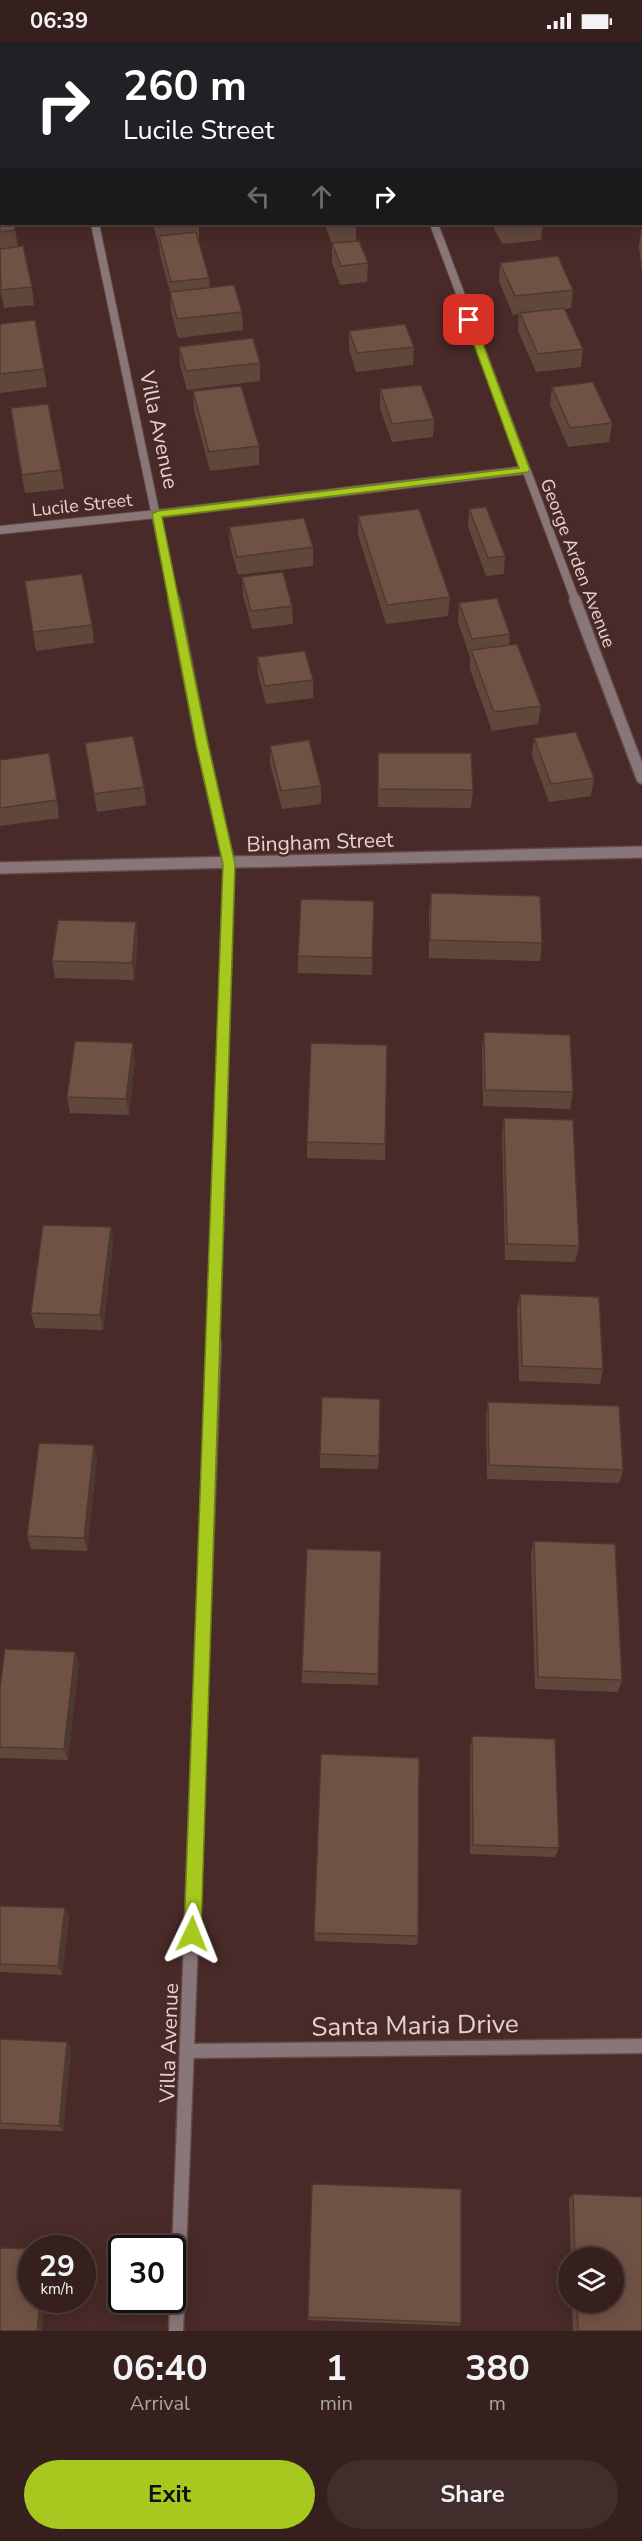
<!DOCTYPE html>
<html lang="en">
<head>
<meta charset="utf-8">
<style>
	:root { --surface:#36201e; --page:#412d2b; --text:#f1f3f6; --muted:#aaa3a4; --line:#503e3c; --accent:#a7c81e }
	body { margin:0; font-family:"Nunito Sans",sans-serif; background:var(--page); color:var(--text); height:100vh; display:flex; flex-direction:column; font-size:22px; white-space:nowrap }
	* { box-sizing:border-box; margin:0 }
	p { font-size:20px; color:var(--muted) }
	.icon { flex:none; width:33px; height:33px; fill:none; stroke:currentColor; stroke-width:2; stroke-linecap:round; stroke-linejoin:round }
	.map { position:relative; height:2289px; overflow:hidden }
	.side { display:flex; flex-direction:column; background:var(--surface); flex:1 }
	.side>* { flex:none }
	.banner { position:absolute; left:0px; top:0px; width:642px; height:183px; box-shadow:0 3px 15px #0003,0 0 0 2px var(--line); background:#202124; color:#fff; overflow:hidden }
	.controls { position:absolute; left:558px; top:2205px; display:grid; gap:12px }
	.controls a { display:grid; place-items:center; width:66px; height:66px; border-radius:50%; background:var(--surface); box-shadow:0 3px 15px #0003,0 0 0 2px var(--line); font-size:30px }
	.speed { position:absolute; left:18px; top:2193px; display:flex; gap:12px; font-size:30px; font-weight:700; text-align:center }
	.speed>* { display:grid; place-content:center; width:78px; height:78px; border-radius:50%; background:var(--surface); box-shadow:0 3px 15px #0003,0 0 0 2px var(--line); line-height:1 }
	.speed small { font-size:15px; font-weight:400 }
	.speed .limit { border:3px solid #111; border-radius:9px; background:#fff; color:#111 }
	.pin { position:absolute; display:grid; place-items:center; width:51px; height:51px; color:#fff; margin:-26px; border-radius:12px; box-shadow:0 3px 9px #0006 }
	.me { position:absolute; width:66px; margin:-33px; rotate:2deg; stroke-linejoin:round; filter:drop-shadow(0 0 4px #0008) }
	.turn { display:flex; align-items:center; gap:21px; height:126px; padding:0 24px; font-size:27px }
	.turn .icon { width:78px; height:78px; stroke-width:2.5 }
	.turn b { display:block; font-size:42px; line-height:51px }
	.lanes { display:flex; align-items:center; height:57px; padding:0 24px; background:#0003; justify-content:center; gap:30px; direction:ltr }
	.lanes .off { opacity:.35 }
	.eta { display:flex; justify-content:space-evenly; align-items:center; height:102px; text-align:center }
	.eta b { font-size:36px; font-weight:700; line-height:42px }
	.button { display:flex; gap:12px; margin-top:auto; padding:12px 24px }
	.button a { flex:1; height:69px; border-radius:36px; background:var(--accent); color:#111; font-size:24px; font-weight:700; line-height:69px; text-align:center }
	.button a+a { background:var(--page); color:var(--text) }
	.status { display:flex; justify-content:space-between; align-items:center; height:42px; padding:0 30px; background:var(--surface); direction:ltr }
	.status svg { height:16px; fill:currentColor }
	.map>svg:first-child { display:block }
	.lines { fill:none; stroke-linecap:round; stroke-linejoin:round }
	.minor-far2-casing { stroke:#644846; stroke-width:10 }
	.minor-far1-casing { stroke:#644846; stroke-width:14 }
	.minor-casing { stroke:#644846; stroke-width:17 }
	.tertiary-far1-casing { stroke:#644846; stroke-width:10 }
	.tertiary-casing { stroke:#644846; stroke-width:14 }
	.primary-casing { stroke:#644846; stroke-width:3 }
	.minor-far2 { stroke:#887679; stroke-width:8 }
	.minor-far1 { stroke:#887679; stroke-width:11 }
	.minor { stroke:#887679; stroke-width:14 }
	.tertiary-far1 { stroke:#887679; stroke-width:8 }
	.tertiary { stroke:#887679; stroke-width:11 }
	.primary { fill:#dcb7be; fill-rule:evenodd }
	.wall { fill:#60473b }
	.shaded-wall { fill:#4e3930 }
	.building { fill:#705245; stroke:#4e3930; stroke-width:1.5 }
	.route { fill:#a7c81e; stroke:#6d8214; stroke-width:1.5 }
	.labels { text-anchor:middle; stroke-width:5; stroke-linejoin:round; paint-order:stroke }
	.far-street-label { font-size:18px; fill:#e6d2d0; stroke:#482a28 }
	.street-label { font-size:21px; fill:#e6d2d0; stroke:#482a28 }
	.near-street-label { font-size:26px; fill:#e6d2d0; stroke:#482a28 }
</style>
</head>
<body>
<div class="status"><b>06:39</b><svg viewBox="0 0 49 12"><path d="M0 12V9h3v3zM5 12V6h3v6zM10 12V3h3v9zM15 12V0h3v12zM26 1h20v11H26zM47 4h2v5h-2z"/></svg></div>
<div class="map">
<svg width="642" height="2289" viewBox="0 0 642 2289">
	<rect width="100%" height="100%" fill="#482a28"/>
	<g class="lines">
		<defs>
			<path id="minor-far2" d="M95,182L174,560
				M0,488L157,472L525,428"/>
			<path id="minor-far1" d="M174,558L202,702L229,822L214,1303
				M0,826L642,810"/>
			<path id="minor" d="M188,2009L642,2004
				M176,2289L214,1301"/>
			<path id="tertiary-far1" d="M434,182L576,560"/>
			<path id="tertiary" d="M575,558L642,736"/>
			<path id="primary" d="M98,0H123L97,2Z
				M0,7H2V13H0Z"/>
		</defs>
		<use href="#minor-far2" class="minor-far2-casing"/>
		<use href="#minor-far1" class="minor-far1-casing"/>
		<use href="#minor" class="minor-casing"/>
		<use href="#tertiary-far1" class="tertiary-far1-casing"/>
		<use href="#tertiary" class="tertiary-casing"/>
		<use href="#primary" class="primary-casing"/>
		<use href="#minor-far2" class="minor-far2"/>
		<use href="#minor-far1" class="minor-far1"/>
		<use href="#minor" class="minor"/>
		<use href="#tertiary-far1" class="tertiary-far1"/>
		<use href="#tertiary" class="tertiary"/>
		<use href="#primary" class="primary"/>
	</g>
	<path class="wall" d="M619,0H642V36H640V2H619Z
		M640,52H642V100H640Z
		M0,112H2V150H0Z
		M640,113H642V166H640Z
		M0,153L15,188L18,205L32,245L34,263L4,266L0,246Z
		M153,182H199V199H198L209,236L210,246L242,270L243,288L178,296L171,269L170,250L160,213L159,203Z
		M325,182H356V199L368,221L367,240L340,243L332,220V202Z
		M492,182H543L541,198L502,202Z
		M641,187H642V230L639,206Z
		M500,221L573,248L571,266L565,267L583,307L581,325L536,330L518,289L519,272L513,273L499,239Z
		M0,282L44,327L47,345L0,351Z
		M349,289L414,305L413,323L356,330L349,307Z
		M179,305L260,321V339L187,348L180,323Z
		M552,345L612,381L609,400L568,405L550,363Z
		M380,347L434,377L433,395L392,400L380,366Z
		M193,349L259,404V423L210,429L194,368Z
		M13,385L61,428L64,447L25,451Z
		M469,467L505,514L504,532L486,534L468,485Z
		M358,474L450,555L448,574L386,582L358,493Z
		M229,485L313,505V524L238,533L230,503Z
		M242,535L292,564L293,582L252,587L243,553Z
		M25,539L92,583L94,601L36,609Z
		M459,561L510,592L509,603L541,664L538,682L492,689L470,627V615L458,580Z
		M257,615L313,638V656L266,662L258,633Z
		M534,696L594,736L591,754L549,760L532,714Z
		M85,701L144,745L146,763L97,770Z
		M270,704L321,744V762L282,767L270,722Z
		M378,711L473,748L471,766L378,765Z
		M0,718L57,758L59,776L0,784Z
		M431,851L542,901L540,919L429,916V869Z
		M374,859L372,933L298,931V914Z
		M136,880L138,897L134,938L55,936L52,919Z
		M484,990L573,1050L570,1067L483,1064L482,1007Z
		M135,1017L129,1073L70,1071L67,1055Z
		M504,1076L579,1204L575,1220L505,1218L502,1092Z
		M307,1100L385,1102V1118L307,1116Z
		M111,1185L113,1201L103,1288L35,1286L31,1271Z
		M520,1252L603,1327L600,1342L519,1339L517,1267Z
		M488,1360L623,1428L619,1441L487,1437L486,1374Z
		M320,1412L379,1414L378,1427L320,1426Z
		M97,1417L87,1509L31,1507L27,1494Z
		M534,1499L622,1638L618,1650L535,1647L531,1512Z
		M79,1622L68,1718L0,1716V1646Z
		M302,1629L378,1632V1643L302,1641Z
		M472,1694L559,1806L555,1815L470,1812V1705Z
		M0,1864L65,1866L69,1875L62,1933L0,1930Z
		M314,1891L418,1894L417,1903L315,1899Z
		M0,1997L67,2000L71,2007L63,2089L0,2087Z
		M573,2152L642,2155V2289H573L572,2260H614V2216H571L569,2157Z
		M308,2275L461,2281L459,2284L308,2278Z"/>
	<path class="shaded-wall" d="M136,880L138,897L134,938L132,921Z
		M133,1001L135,1017L129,1073L126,1057Z
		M111,1185L113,1201L103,1288L100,1273Z
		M94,1403L97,1417L87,1509L84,1496Z
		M75,1610L79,1622L68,1718L64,1707Z
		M65,1866L69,1875L62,1933L58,1924Z
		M67,2000L71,2007L63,2089L59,2084Z
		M40,2258H45L42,2289H37Z"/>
	<path class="building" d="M423,0H447V2H424Z
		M495,0H504V2H480Z
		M622,0H642V17H640V2H622Z
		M640,52H642V81H640Z
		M0,112H2V131L0,132Z
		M640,113H642V147H640Z
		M0,153H2V182H14L15,188L0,190Z
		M157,182H188L158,185Z
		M332,182H356L333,185Z
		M502,182H523L503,184Z
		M196,190L209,236L171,240L159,194Z
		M359,199L368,221L341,224L332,201Z
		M23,204L32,245L1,248L0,207Z
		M558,214L573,248L515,254L500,221Z
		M234,243L242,270L177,277L170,250Z
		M564,266L583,307L538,312L520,271Z
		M35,278L44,327L0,332V282Z
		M405,282L414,305L357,311L349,289Z
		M253,296L260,321L186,329L179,305Z
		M593,340L612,381L570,386L552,345Z
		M421,343L434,377L392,382L380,347Z
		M241,344L259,404L209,410L193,349Z
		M48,362L61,428L22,433L11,366Z
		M486,465L505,514L488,516L469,467Z
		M419,467L450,555L387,563L358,474Z
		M304,476L313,505L237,515L229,485Z
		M283,530L292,564L251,569L242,535Z
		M82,532L92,583L33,590L25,539Z
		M497,556L510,592L472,597L459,561Z
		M517,602L541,664L494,670L471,608Z
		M305,609L313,638L265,644L257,615Z
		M576,690L594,736L551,742L534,696Z
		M133,694L144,745L94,752L85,701Z
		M309,698L321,744L281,749L270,704Z
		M49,711L57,758L0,766V718Z
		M378,711H471L473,748L378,747Z
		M431,851L540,854L542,901L430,898Z
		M301,857L374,859L372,916L298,914Z
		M58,878L136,880L132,921L52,919Z
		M484,990L570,993L573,1050L485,1048Z
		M75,999L133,1001L126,1057L67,1055Z
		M311,1001L387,1003L385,1102L307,1100Z
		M504,1076L573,1078L579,1204L507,1202Z
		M43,1183L111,1185L100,1273L31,1271Z
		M520,1252L599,1255L603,1327L522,1324Z
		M322,1355L380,1357L379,1414L320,1412Z
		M488,1360L619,1364L623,1428L489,1423Z
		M39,1401L94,1403L84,1496L27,1494Z
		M534,1499L615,1502L622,1638L538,1635Z
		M307,1507L381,1509L378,1632L302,1629Z
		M5,1607L75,1610L64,1707L0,1705V1646Z
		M472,1694L555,1697L559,1806L473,1803Z
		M321,1712L419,1716L418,1894L314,1891Z
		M0,1864L65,1866L58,1924L0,1922Z
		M0,1997L67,2000L59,2084L0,2081Z
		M312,2142L461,2147V2281L308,2275Z
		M573,2152L642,2155V2289H578L577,2260H614V2216H575Z
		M0,2206L32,2207V2258H40L37,2289H0Z"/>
	<path class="route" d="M466,275L474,278L530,428L528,430L162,475L208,702L235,822L201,1892L198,1898L192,1900L186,1898L184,1892L223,822L196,702L152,472L157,469L519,426L465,278Z"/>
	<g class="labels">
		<g class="far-street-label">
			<text transform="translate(82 463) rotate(-6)" y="6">Lucile Street</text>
			<text transform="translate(578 521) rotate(69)" y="6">George Arden Avenue</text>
		</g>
		<g class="street-label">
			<text transform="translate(159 388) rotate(78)" y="7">Villa Avenue</text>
			<text transform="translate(320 800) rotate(-2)" y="7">Bingham Street</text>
			<text transform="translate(169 2001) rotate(-88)" y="7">Villa Avenue</text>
		</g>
		<g class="near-street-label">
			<text transform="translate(415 1983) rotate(-1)" y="9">Santa Maria Drive</text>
		</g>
	</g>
</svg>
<div class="controls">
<a><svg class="icon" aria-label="layers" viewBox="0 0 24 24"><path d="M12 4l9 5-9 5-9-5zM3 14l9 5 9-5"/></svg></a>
</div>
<div class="speed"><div>29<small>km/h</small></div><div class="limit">30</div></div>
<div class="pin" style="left:469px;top:278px;background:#d93025"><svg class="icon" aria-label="arrive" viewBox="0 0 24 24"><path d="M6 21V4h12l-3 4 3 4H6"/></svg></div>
<svg class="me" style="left:192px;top:1892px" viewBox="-20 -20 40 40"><path d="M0-17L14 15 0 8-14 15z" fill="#a7c81e" stroke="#fff" stroke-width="4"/></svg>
<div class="banner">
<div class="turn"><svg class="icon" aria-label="right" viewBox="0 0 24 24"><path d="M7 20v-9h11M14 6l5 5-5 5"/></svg><div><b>260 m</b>Lucile Street</div></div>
<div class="lanes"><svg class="icon off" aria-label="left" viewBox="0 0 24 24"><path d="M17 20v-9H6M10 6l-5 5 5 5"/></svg><svg class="icon off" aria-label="ahead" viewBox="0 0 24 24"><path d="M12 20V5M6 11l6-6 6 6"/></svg><svg class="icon" aria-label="right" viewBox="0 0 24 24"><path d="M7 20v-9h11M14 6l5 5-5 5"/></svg></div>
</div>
</div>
<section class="side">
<div class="eta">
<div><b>06:40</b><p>Arrival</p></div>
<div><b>1</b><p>min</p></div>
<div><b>380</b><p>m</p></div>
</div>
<div class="button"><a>Exit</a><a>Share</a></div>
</section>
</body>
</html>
